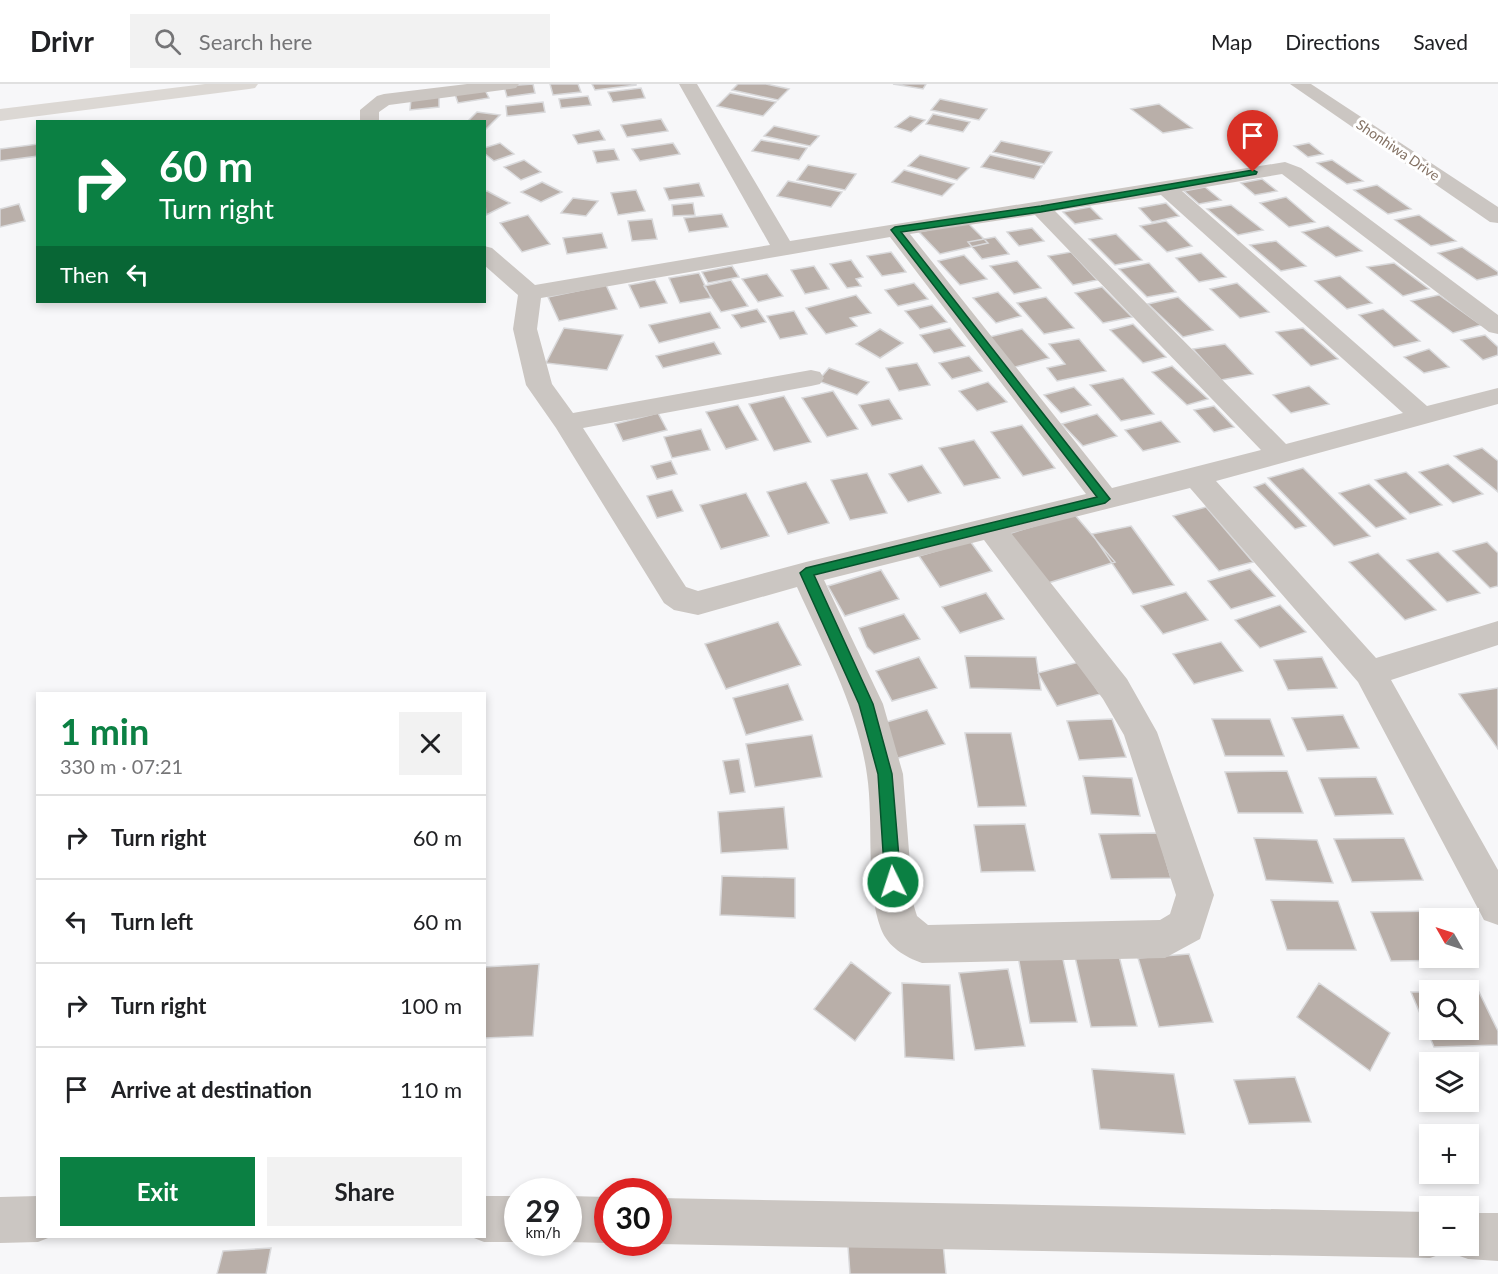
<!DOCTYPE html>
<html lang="en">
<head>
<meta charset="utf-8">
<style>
	:root { --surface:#fff; --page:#f2f2f2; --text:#202124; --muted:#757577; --line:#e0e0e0; --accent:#0b8043 }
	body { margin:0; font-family:Lato,sans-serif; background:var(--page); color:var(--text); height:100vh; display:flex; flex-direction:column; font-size:22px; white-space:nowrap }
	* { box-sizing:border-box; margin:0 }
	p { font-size:20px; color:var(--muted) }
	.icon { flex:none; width:33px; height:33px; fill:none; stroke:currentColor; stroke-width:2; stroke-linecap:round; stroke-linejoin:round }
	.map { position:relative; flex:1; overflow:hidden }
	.panel { position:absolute; left:36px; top:608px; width:450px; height:546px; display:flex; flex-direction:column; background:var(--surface); border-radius:0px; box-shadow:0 3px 9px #0003 }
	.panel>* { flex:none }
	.top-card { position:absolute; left:36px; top:36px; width:450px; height:183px; border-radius:0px; box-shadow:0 3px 9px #0003; background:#0b8043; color:#fff; overflow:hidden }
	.needle { width:39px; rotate:309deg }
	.controls { position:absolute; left:1419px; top:824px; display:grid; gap:12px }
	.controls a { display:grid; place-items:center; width:60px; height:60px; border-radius:0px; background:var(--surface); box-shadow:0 3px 9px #0003; font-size:30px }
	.speed { position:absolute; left:504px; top:1094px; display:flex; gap:12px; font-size:30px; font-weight:700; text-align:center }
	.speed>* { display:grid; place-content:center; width:78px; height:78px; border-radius:50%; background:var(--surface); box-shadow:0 3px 9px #0003; line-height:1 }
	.speed small { font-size:15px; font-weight:400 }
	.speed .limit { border:9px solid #d22; background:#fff; color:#111 }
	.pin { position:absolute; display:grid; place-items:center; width:51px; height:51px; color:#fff; margin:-62px -26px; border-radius:50% 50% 50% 0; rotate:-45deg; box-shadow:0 0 6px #0007 }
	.pin .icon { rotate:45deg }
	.me { position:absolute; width:66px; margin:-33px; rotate:356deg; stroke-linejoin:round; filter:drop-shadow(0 0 4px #0008) }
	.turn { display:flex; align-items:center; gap:21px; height:126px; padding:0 24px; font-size:27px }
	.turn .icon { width:78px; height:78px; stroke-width:2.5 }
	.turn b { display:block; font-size:42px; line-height:51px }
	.then { display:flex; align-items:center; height:57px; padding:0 24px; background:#0003; gap:12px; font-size:22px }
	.round { display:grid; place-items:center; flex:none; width:63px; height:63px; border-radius:0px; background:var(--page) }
	.head { display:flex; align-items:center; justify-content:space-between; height:102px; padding:0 24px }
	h1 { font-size:36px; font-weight:700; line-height:45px; color:var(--accent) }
	.cta { display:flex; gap:12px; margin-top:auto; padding:12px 24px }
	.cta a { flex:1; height:69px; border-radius:0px; background:var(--accent); color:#fff; font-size:24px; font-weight:700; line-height:69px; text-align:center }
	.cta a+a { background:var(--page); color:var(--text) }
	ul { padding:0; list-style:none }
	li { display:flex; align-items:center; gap:18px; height:84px; padding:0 24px; border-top:2px solid var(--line) }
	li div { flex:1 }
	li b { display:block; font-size:22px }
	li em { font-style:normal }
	header { display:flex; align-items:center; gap:36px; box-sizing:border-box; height:84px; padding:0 30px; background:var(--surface); border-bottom:2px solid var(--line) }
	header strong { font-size:28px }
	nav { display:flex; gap:33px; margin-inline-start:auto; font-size:21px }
	.search { width:420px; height:54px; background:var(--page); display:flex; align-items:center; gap:15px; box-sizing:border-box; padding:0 21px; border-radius:0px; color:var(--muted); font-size:22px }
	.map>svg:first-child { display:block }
	.building { fill:#b9afa9; stroke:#d9d9db; stroke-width:1.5 }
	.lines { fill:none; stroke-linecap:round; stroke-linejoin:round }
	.street { fill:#cbc6c2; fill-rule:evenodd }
	.secondary { fill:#dcd8d4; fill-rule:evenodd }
	.route { fill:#0b8043; stroke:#07532c; stroke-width:1.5 }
	.labels { text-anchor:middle; stroke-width:6; stroke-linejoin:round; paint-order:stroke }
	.far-street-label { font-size:14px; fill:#837163; stroke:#fff }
</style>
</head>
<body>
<header>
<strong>Drivr</strong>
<div class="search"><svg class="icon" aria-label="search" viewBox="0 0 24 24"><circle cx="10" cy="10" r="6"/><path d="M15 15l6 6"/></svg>Search here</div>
<nav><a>Map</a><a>Directions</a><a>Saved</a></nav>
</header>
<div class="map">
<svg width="1498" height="1190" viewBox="0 0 1498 1190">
	<rect width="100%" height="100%" fill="#f7f7f9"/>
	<path class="building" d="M533,0L535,9L507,13L504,2Z
		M550,0H578L581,8L553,11Z
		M592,0H636V1L595,6Z
		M738,0H766L789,5L778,16L732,6Z
		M893,0H926L923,5Z
		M641,4L645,14L613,18L608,8Z
		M485,6L489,14L458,19L455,10Z
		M730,9L776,18L763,32L717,22Z
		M439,12V23L410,26L411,15Z
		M588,12L591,21L561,24L559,15Z
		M940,15L987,25L979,36L931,26Z
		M543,18L545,28L507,32L506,22Z
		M1159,20L1192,44L1163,49L1131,25Z
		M477,28L500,31L484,47V38H467Z
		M933,30L970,38L963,48L926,40Z
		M910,32L925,36L911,48L895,43Z
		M661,35L668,47L627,53L621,41Z
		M774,42L819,52L810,62L764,52Z
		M599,46L605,56L578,60L573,51Z
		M761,56L807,64L799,76L752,67Z
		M1001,57L1052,68L1044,80L993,68Z
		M500,59L514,70L494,77L484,69V64Z
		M673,59L680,70L640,77L632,65Z
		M1309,59L1323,70L1308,73L1294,62Z
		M38,60V72L0,77V65Z
		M614,65L619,76L597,79L593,67Z
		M920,71L969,84L957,96L908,82Z
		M990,71L1042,82L1034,95L981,83Z
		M524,76L541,88L521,96L504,83Z
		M1332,76L1363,97L1347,100L1317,79Z
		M808,81L856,90L845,106L797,96Z
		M904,86L954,100L942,112L892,98Z
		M1262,95L1277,107L1255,111L1241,99Z
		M788,97L842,108L831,123L777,112Z
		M542,98L562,108L541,118L521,108Z
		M699,99L704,112L669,116L664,104Z
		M1377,101L1411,125L1388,130L1354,106Z
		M1205,103L1221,116L1199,120L1184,107Z
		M636,106L645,127L618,131L611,109Z
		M487,107L510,119L486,131L484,108Z
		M1286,113L1315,138L1289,143L1260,119Z
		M573,114L598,117L586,132L561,129Z
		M693,119L695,131L673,132L672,121Z
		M1166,119L1179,132L1152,138L1139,124Z
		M19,120L25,137L0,143V125Z
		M1231,121L1263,146L1238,151L1207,125Z
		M1090,123L1102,135L1075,140L1063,128Z
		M722,130L728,143L689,148L684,134Z
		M528,131L550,160L522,168L500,139Z
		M1419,131L1456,157L1431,162L1395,136Z
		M652,135L657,155L632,157L628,137Z
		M1166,137L1192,162L1167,168L1140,142Z
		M967,138L988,159L940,170L919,148Z
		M1328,142L1362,167L1336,173L1302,148Z
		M1032,144L1044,157L1019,162L1007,148Z
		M602,149L607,164L567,170L563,154Z
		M1116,150L1142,176L1115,181L1089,155Z
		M995,153L1009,170L982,175L968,158Z
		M1276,157L1306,182L1281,187L1250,161Z
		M1462,163L1498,188V191L1477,196L1438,169Z
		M891,168L906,188L882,192L867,172Z
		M1071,168L1097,196L1073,201L1048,172Z
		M1201,169L1226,193L1199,198L1176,174Z
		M964,171L987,195L960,201L938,177Z
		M851,176L863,193L856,195L861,202L847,204L830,180Z
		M1017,177L1041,204L1014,210L990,182Z
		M1149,179L1176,208L1147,213L1119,185Z
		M1394,179L1429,205L1403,212L1367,183Z
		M732,182L739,193L708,199L702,188Z
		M814,182L829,205L805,210L791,186Z
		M699,189L711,214L680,219L669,194Z
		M767,190L783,212L758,218L742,195Z
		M1340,192L1372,219L1347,225L1315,197Z
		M655,196L667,219L640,224L629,201Z
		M731,196L748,222L721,228L704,202Z
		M914,199L928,215L898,222L885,206Z
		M1237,199L1269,228L1240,234L1210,205Z
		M606,201L617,225L559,237L548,213Z
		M1102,203L1132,233L1103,239L1075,209Z
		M998,208L1021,232L996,239L973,214Z
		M856,211L871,229L850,234L857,242L826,250L806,224Z
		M1439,211L1481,241L1453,249L1411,217Z
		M1046,213L1074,244L1044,250L1017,219Z
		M1178,213L1213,246L1183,253L1148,220Z
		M932,221L947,238L920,245L905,227Z
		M757,225L766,238L741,244L732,231Z
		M1383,225L1420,257L1394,263L1359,231Z
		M794,227L807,250L780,255L767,232Z
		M710,228L720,244L659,259L649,241Z
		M1133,240L1166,273L1143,279L1110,246Z
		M564,244L623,251L607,286L546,279Z
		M950,244L965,262L934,269L920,251Z
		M1303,244L1338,275L1311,282L1276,248Z
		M880,245L903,259L880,274L856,260Z
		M1022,245L1049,274L1011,284L985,254Z
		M1485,251L1498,263V271L1483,276L1461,256Z
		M1079,255L1106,287L1057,297L1047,284L1065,280L1049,260Z
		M714,258L721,270L663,284L656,272Z
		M1225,260L1253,290L1221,296L1193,265Z
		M1429,265L1449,283L1424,289L1404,273Z
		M969,272L982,287L952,295L939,279Z
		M917,279L930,301L899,307L886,284Z
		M1172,282L1208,315L1187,321L1152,288Z
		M829,284L869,298L857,311L818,297Z
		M1123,294L1154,330L1121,337L1090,301Z
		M988,298L1007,318L977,327L959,307Z
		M1309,302L1329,320L1291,329L1273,311Z
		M1074,303L1091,321L1061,329L1044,311Z
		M833,307L858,345L827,353L802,314Z
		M784,312L811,358L774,367L749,320Z
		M889,315L902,335L872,342L859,321Z
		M738,321L758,356L726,365L706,328Z
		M1214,322L1234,343L1214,348L1194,326Z
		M658,329L667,346L623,357L615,340Z
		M1097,330L1117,352L1083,362L1062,340Z
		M1161,337L1180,358L1143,367L1125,346Z
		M1022,341L1055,384L1023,392L991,348Z
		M701,345L710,366L672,374L664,353Z
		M974,356L1000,394L964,402L939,364Z
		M1482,364L1498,377V408L1454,372Z
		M671,377L677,390L657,395L651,382Z
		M1448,380L1483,410L1453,419L1419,388Z
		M922,381L941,409L908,418L889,390Z
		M1303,384L1370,452L1334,462L1268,394Z
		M1406,388L1442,421L1410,430L1375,396Z
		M867,389L887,429L850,436L831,396Z
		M806,398L829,439L788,450L767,408Z
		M1265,399L1306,442L1295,445L1254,403Z
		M1369,400L1406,435L1376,444L1339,409Z
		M672,406L683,427L657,434L647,412Z
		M746,409L769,452L721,465L700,421Z
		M1206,423L1253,478L1219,487L1173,432Z
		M1074,430L1115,478L1045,500L1008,450Z
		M1131,442L1174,501L1133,510L1092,450Z
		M970,457L992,487L940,503L919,472Z
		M1487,458L1498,469V502L1490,504L1453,467Z
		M1438,468L1480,509L1447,518L1407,476Z
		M1378,469L1436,526L1405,536L1349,478Z
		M1250,485L1275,512L1231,525L1208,497Z
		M881,486L899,515L845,532L828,502Z
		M1186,508L1208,536L1163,550L1141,522Z
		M986,509L1004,535L960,549L942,523Z
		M1280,521L1306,548L1260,564L1235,536Z
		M904,530L920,555L874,570L867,563L859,544Z
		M778,538L801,581L726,605L705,560Z
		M1221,558L1243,587L1194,600L1173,570Z
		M965,572L1036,573L1041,606L970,604Z
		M919,573L937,604L892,617L876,587Z
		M1322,573L1337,604L1288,606L1274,576Z
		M1079,578L1100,610L1057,622L1038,589Z
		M788,600L803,636L746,651L733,614Z
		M1498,604V665L1459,610Z
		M927,626L945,660L898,674L880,640Z
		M1343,631L1359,664L1307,667L1292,634Z
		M1112,635L1126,673L1079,676L1067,637Z
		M1212,635H1270L1284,672H1225Z
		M965,649H1011L1026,722L978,723Z
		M812,651L822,693L755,703L746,660Z
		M739,675L745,708L730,710L723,677Z
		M1287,687L1303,729H1238L1225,688Z
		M1083,692L1132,694L1140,732L1091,730Z
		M1376,693L1393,730L1335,732L1319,694Z
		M784,723L788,765L721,769L718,728Z
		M1025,740L1035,787L981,788L974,741Z
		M1158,749L1171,794L1111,795L1099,750Z
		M1254,754L1317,756L1333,799L1266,796Z
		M1404,754L1423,796L1352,798L1334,755Z
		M722,792L795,794V834L720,831Z
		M1271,816L1338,817L1356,866H1287Z
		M1441,827L1445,834H1430V873H1462L1464,876L1391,877L1371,828Z
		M1189,870L1213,938L1159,943L1138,874Z
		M1062,871L1077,938L1030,939L1018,872Z
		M1119,872L1137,942L1091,943L1075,873Z
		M851,878L891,909L855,957L814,925Z
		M539,880L533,952L484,954V883Z
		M1008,885L1025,962L975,966L959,889Z
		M902,899L950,901L954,976L905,973Z
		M1319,899L1390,949L1370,987L1297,933Z
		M1468,906H1478L1498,947V961L1434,963L1411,908H1430V945H1468Z
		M1092,985L1174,990L1185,1050L1100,1045Z
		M1295,993L1311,1038L1249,1040L1234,996Z
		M943,1159L946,1190H850L848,1162Z
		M271,1164L266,1190H217L223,1167Z"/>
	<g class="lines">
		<path class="street" d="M467,0H519L516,4L510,5L389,21L379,28V38H360V26L377,12L384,10Z
			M679,0H697L790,157L1285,78L1301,84L1498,231V250L1489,248L1282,90L1182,107L1427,322L1498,304V320L1216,397L1376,574L1498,537V561L1391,596L1498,786V841L1484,836L1358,598L1190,404L1011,449L1127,595L1157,648L1214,811L1200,855L1165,874L922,879C905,873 888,863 881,845C865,803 874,737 867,691C858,625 824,563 797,503L698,531L674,526L664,519L556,344L526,301L513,245L518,211L484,181V162L492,164L535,201L770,161ZM1161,111L1403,329L1286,360L1055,127ZM1035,131L1261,366L1112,404L910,150ZM890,153L1086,410L806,478L698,507L686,503L583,344L811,302L820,300L824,294L820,288L811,286L573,329L552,300L537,245L541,214ZM984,456L1103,615L1124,651L1176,811L1170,830L1160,836L928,841L917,832L913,819L903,690L883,620L824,496Z
			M1290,0H1311L1498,123V139L1490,138Z
			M38,1112V1152H53L38,1158L0,1159V1113Z
			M484,1112H518L519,1158H484L469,1152H484Z
			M568,1112L608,1113V1158H611L608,1159L567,1158Z
			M658,1114L1430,1128V1161H1468V1129H1498V1177L1468,1175L1451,1169L1449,1162L1447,1168L1430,1174L658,1160L652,1158H658Z"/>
		<path class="secondary" d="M205,0H258L255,4L249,5L0,37V25Z"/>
	</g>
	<path class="route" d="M1253,86L1257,88L1256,90L1041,128L901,148L1110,415L1105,419L814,491L873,620L892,690L901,798L898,803L893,805L887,803L885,798L878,690L859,620L800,489L806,484L1097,413L891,146L895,143L1041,122Z"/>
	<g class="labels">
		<g class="far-street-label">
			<text transform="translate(1398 66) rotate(34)" y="5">Shonhiwa Drive</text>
		</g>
	</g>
</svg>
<div class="controls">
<a><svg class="needle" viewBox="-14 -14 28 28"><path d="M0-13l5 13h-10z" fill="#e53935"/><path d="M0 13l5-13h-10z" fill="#757577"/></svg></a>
<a><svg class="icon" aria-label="search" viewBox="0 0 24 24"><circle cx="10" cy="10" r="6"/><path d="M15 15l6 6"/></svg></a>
<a><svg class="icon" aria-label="layers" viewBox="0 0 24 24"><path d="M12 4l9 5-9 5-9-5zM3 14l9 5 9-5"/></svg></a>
<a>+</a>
<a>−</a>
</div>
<div class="speed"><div>29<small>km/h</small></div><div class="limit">30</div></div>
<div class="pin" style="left:1253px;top:88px;background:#d93025"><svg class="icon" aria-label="arrive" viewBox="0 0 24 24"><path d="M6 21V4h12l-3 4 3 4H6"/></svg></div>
<svg class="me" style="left:893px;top:798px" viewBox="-20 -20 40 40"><circle r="17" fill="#0b8043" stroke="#fff" stroke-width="3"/><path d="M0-11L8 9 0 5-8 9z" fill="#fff"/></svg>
<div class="top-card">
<div class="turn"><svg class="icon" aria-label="right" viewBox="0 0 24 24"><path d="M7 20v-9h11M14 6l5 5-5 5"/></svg><div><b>60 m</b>Turn right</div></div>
<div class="then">Then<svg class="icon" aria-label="left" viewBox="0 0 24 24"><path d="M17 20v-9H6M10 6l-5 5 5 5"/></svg></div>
</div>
<section class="panel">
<div class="head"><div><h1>1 min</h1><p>330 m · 07:21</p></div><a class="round"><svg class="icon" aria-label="close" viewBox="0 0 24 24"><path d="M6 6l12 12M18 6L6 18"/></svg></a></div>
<ul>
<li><svg class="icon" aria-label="right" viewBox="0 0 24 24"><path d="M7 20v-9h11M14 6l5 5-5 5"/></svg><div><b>Turn right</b></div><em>60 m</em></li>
<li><svg class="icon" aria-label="left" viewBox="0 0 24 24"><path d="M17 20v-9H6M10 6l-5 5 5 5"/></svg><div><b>Turn left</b></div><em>60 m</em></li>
<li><svg class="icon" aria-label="right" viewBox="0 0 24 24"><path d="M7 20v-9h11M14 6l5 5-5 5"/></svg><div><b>Turn right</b></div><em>100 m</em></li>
<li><svg class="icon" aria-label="arrive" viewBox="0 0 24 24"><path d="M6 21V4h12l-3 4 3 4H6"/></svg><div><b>Arrive at destination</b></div><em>110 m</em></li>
</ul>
<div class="cta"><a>Exit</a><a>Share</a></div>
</section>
</div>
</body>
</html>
